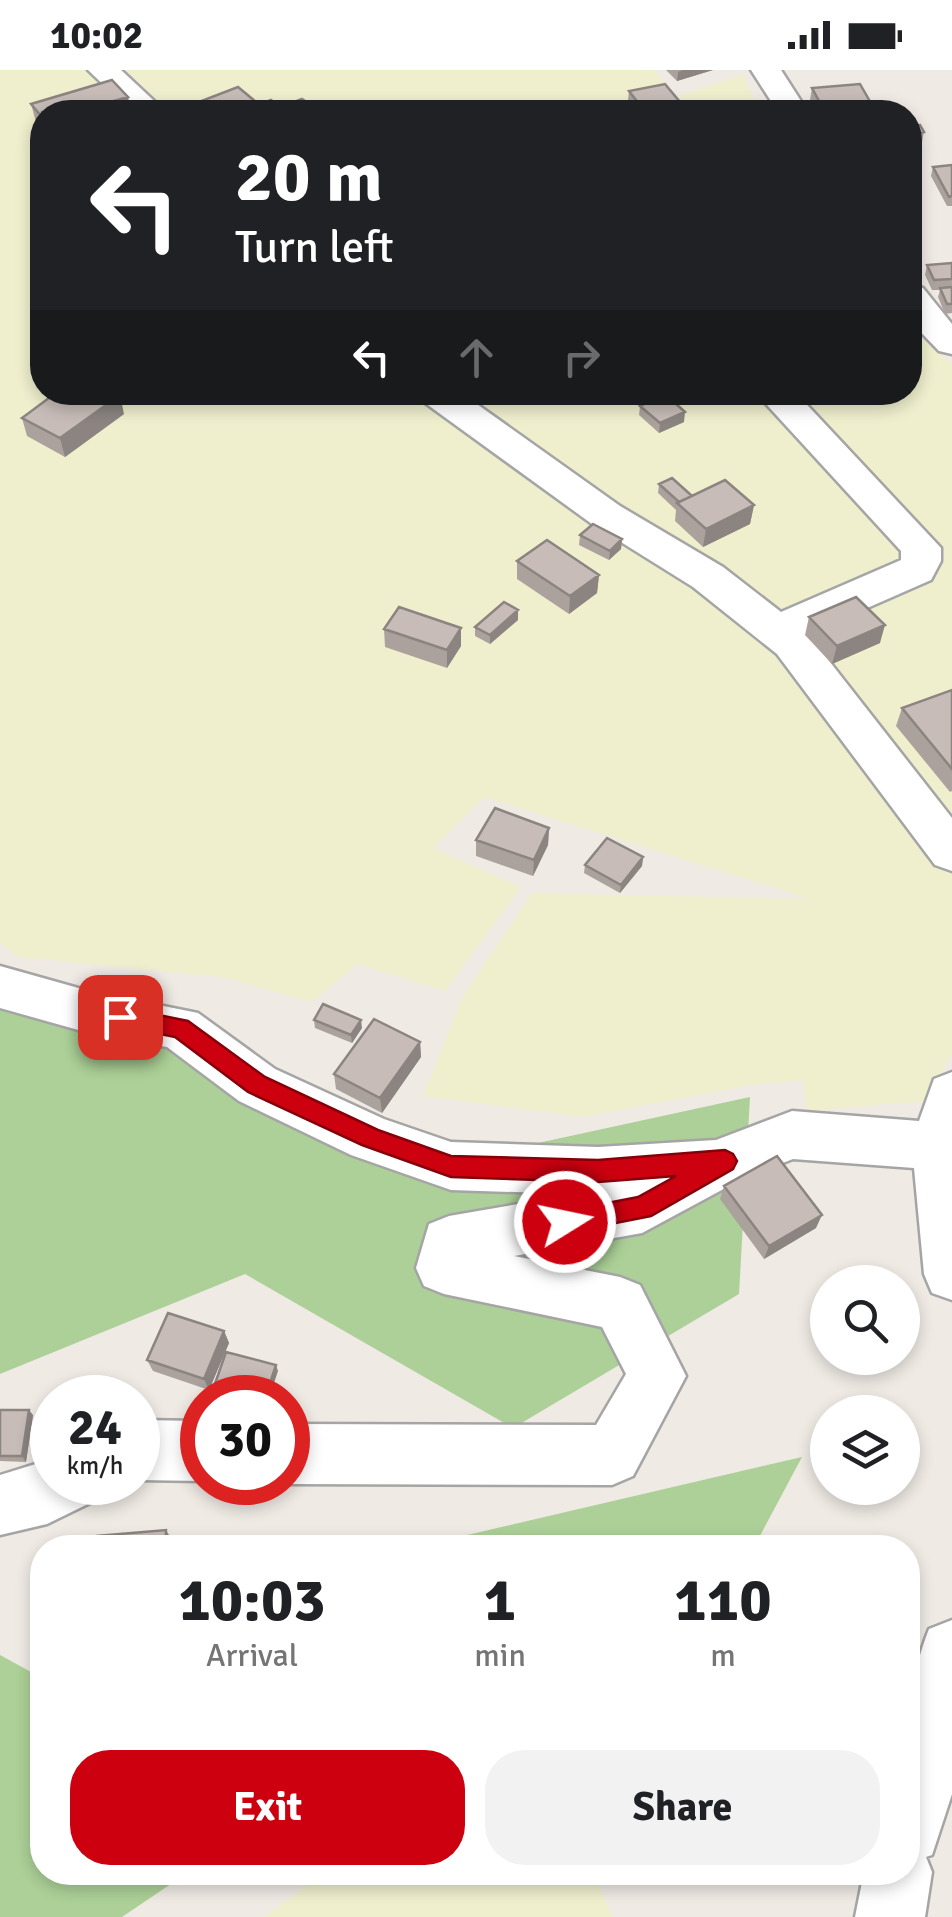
<!DOCTYPE html>
<html lang="en">
<head>
<meta charset="utf-8">
<style>
	:root { --surface:#fff; --page:#f2f2f2; --text:#202124; --muted:#757577; --accent:#cc000f }
	body { margin:0; font-family:Signika,sans-serif; background:var(--page); color:var(--text); height:100vh; display:flex; flex-direction:column; font-size:38px; white-space:nowrap }
	* { box-sizing:border-box; margin:0 }
	p { font-size:32px; color:var(--muted) }
	.icon { flex:none; width:55px; height:55px; fill:none; stroke:currentColor; stroke-width:2; stroke-linecap:round; stroke-linejoin:round }
	.map { position:relative; flex:1; overflow:hidden }
	.sheet { position:absolute; left:30px; top:1465px; width:890px; height:350px; display:flex; flex-direction:column; background:var(--surface); border-radius:40px; box-shadow:0 5px 15px #0003 }
	.sheet>* { flex:none }
	.hud { position:absolute; left:30px; top:30px; width:892px; height:305px; border-radius:40px; box-shadow:0 5px 15px #0003; background:#202124; color:#fff; overflow:hidden }
	.buttons { position:absolute; left:810px; top:1195px; display:grid; gap:20px }
	.buttons a { display:grid; place-items:center; width:110px; height:110px; border-radius:50%; background:var(--surface); box-shadow:0 5px 15px #0003; font-size:50px }
	.speed { position:absolute; left:30px; top:1305px; display:flex; gap:20px; font-size:50px; font-weight:700; text-align:center }
	.speed>* { display:grid; place-content:center; width:130px; height:130px; border-radius:50%; background:var(--surface); box-shadow:0 5px 15px #0003; line-height:1 }
	.speed small { font-size:25px; font-weight:400 }
	.speed .limit { border:15px solid #d22; background:#fff; color:#111 }
	.pin { position:absolute; display:grid; place-items:center; width:85px; height:85px; color:#fff; margin:-42px; border-radius:20px; box-shadow:0 5px 15px #0006 }
	.me { position:absolute; width:110px; margin:-55px; rotate:80deg; stroke-linejoin:round; filter:drop-shadow(0 0 8px #0008) }
	.turn { display:flex; align-items:center; gap:35px; height:210px; padding:0 40px; font-size:45px }
	.turn .icon { width:130px; height:130px; stroke-width:2.5 }
	.turn b { display:block; font-size:70px; line-height:85px }
	.lanes { display:flex; align-items:center; height:95px; padding:0 40px; background:#0003; justify-content:center; gap:50px; direction:ltr }
	.lanes .off { opacity:.35 }
	.eta { display:flex; justify-content:space-evenly; align-items:center; height:170px; text-align:center }
	.eta b { font-size:60px; font-weight:700; line-height:70px }
	.primary-button { display:flex; gap:20px; margin-top:auto; padding:20px 40px }
	.primary-button a { flex:1; height:115px; border-radius:40px; background:var(--accent); color:#fff; font-size:40px; font-weight:700; line-height:115px; text-align:center }
	.primary-button a+a { background:var(--page); color:var(--text) }
	.status { display:flex; justify-content:space-between; align-items:center; height:70px; padding:0 50px; background:var(--surface); direction:ltr }
	.status svg { height:28px; fill:currentColor }
	.map>svg:first-child { display:block }
	.farmland { fill:#efefce }
	.forest { fill:#acd097 }
	.lines { fill:none; stroke-linecap:round; stroke-linejoin:round }
	.street-casing { stroke:#a5a5a5; stroke-width:5 }
	.street { fill:#fff; fill-rule:evenodd }
	.wall { fill:#aba29d }
	.shaded-wall { fill:#8b8480 }
	.building { fill:#c7bcb7; stroke:#8b8480; stroke-width:2.5 }
	.route { fill:#cc000f; stroke:#85000a; stroke-width:2.5 }
</style>
</head>
<body>
<div class="status"><b>10:02</b><svg viewBox="0 0 49 12"><path d="M0 12V9h3v3zM5 12V6h3v6zM10 12V3h3v9zM15 12V0h3v12zM26 1h20v11H26zM47 4h2v5h-2z"/></svg></div>
<div class="map">
<svg width="952" height="1847" viewBox="0 0 952 1847">
	<rect width="100%" height="100%" fill="#efeae4"/>
	<path class="farmland" d="M0,0H654L675,27L743,5L759,42H42V322H910V256L952,295V984L925,1031L807,1041L803,1010L751,1015L583,1047L423,1026L463,926L532,823L810,829L484,727L433,778L521,817L445,921L357,894L312,932L222,907L18,887L0,873Z
		M324,1803H593L613,1847H264Z"/>
	<path class="forest" d="M141,922L318,1044L501,1081L750,1027L739,1224L513,1358L245,1204L0,1304V927Z
		M802,1387L754,1477H416Z
		M0,1585L42,1608V1802L187,1803L122,1847H0Z"/>
	<g class="lines">
		<defs>
			<path id="street" d="M88,0H121L166,42H132Z
				M751,0H781L808,42H778Z
				M910,215L923,218L952,254V284L939,281L910,251Z
				M416,322H460L620,436L723,497L781,542L901,490V481L755,322H795L941,478V491L931,510L808,564L952,748V801L935,795L777,584L693,517L592,454L421,330Z
				M0,896L89,921L198,943L275,999L384,1049L451,1072L598,1077L716,1070L792,1041L919,1051L934,1009L952,1002V1230L932,1223L924,1204L914,1098L793,1089L744,1108L642,1163L514,1186L620,1207L640,1215L686,1306L633,1406L612,1415L288,1414L285,1412L288,1354L596,1355L626,1304L602,1257L444,1224L424,1216L416,1198L429,1154L449,1146L576,1124L451,1120L351,1085L239,1031L167,977L89,963L0,938Z
				M138,1350L202,1351V1411L138,1410Z
				M52,1389V1412H99L90,1433L47,1454L0,1465V1405Z
				M952,1550V1724L932,1785L926,1787L932,1802L925,1847H855L864,1802H908C908,1721 898,1636 929,1559Z"/>
		</defs>
		<use href="#street" class="street-casing"/>
		<use href="#street" class="street"/>
	</g>
	<path class="wall" d="M666,0H713L677,11Z
		M812,18L876,42H812L809,36Z
		M629,21L679,42H638L628,30Z
		M128,27L131,42H42V60L36,52L31,34Z
		M196,33L281,37L311,35V42H197Z
		M910,56L924,62L922,72L910,73Z
		M952,95V136H947L931,106L933,97Z
		M952,193V243L945,244L938,227L940,220H932L925,205L927,195Z
		M640,336L684,352L659,363L639,345Z
		M124,344L65,387L27,366L22,348Z
		M659,414L692,426L754,435L750,454L703,477L675,451L676,440L658,423Z
		M580,465L622,469L621,479L609,490L579,475Z
		M517,491L599,505L597,523L569,544L517,509Z
		M518,540V550L490,574L475,566V557Z
		M809,547L880,573L832,594L805,565Z
		M384,559L461,576L447,598L385,577Z
		M952,620V721L950,722L896,656L902,638Z
		M549,758L548,775L533,806L476,786V770Z
		M643,787L642,796L620,823L584,803L585,795Z
		M314,950L362,958L352,973L315,958Z
		M420,972L421,987L382,1043L336,1019L334,1004Z
		M724,1116L816,1158L764,1189L720,1129Z
		M224,1261L229,1273L209,1320L153,1301L147,1290Z
		M0,1340L33,1345L26,1392L0,1391Z"/>
	<path class="shaded-wall" d="M683,0H713L677,11L678,2Z
		M128,27L131,42H75Z
		M256,32L257,42H228Z
		M680,32L679,42H643V39Z
		M311,35V42H292Z
		M120,325L124,344L65,387L60,368Z
		M685,342L684,352L659,363L660,353Z
		M754,435L750,454L703,477L706,459Z
		M622,469L621,479L609,490L610,481Z
		M599,505L597,523L569,544L570,526Z
		M518,540V550L490,574V565Z
		M885,555L880,573L832,594L837,576Z
		M461,558V576L447,598V580Z
		M549,758L548,775L533,806L534,790Z
		M643,787L642,796L620,823L621,815Z
		M361,950L362,958L352,973L351,965Z
		M420,972L421,987L382,1043L380,1028Z
		M822,1145L816,1158L764,1189L769,1176Z
		M224,1261L229,1273L209,1320L204,1309Z
		M276,1295L278,1301L269,1328H265Z
		M29,1340L33,1345L26,1392L22,1386Z
		M166,1460L169,1465L168,1478H165Z"/>
	<path class="building" d="M112,10L128,27L75,42H42V47L31,34Z
		M665,14L680,32L643,39L629,21Z
		M860,14L876,42H825L812,18Z
		M238,17L256,32L228,42H208L196,33Z
		M302,29L311,35L292,42H288L281,37Z
		M271,30L288,42H240Z
		M920,55L924,62L910,64V56Z
		M952,95V126L949,127L933,97Z
		M952,193V209L934,210L927,195Z
		M952,217V234H947L940,218Z
		M57,322H115L120,325L60,368L22,348Z
		M665,324L685,342L660,353L640,336Z
		M672,408L692,426L679,432L659,414Z
		M725,410L754,435L706,459L677,433Z
		M593,454L622,469L610,481L580,465Z
		M547,470L599,505L570,526L517,491Z
		M856,527L885,555L837,576L809,547Z
		M504,532L518,540L490,565L475,557Z
		M399,537L461,558L447,580L384,559Z
		M952,620V699L902,638Z
		M495,738L549,758L534,790L476,770Z
		M607,768L643,787L621,815L585,795Z
		M323,934L361,950L351,965L314,950Z
		M374,949L420,972L380,1028L334,1004Z
		M777,1086L822,1145L769,1176L724,1116Z
		M168,1243L224,1261L204,1309L147,1290Z
		M226,1282L276,1295L265,1328H210Z
		M0,1340H29L22,1386H0Z
		M166,1460L165,1478H96L97,1466Z"/>
	<path class="route" d="M120,937L188,951L265,1007L378,1060L451,1086L598,1090L725,1080L733,1084L737,1091L733,1099L651,1146L565,1163L556,1160L553,1152L556,1143L638,1127L676,1106L598,1112L451,1107L362,1075L248,1022L175,967L111,954L108,947L111,940Z"/>
</svg>
<div class="buttons">
<a><svg class="icon" aria-label="search" viewBox="0 0 24 24"><circle cx="10" cy="10" r="6"/><path d="M15 15l6 6"/></svg></a>
<a><svg class="icon" aria-label="layers" viewBox="0 0 24 24"><path d="M12 4l9 5-9 5-9-5zM3 14l9 5 9-5"/></svg></a>
</div>
<div class="speed"><div>24<small>km/h</small></div><div class="limit">30</div></div>
<div class="pin" style="left:120px;top:947px;background:#d93025"><svg class="icon" aria-label="arrive" viewBox="0 0 24 24"><path d="M6 21V4h12l-3 4 3 4H6"/></svg></div>
<svg class="me" style="left:565px;top:1152px" viewBox="-20 -20 40 40"><circle r="17" fill="#cc000f" stroke="#fff" stroke-width="3"/><path d="M0-11L8 9 0 5-8 9z" fill="#fff"/></svg>
<div class="hud">
<div class="turn"><svg class="icon" aria-label="left" viewBox="0 0 24 24"><path d="M17 20v-9H6M10 6l-5 5 5 5"/></svg><div><b>20 m</b>Turn left</div></div>
<div class="lanes"><svg class="icon" aria-label="left" viewBox="0 0 24 24"><path d="M17 20v-9H6M10 6l-5 5 5 5"/></svg><svg class="icon off" aria-label="ahead" viewBox="0 0 24 24"><path d="M12 20V5M6 11l6-6 6 6"/></svg><svg class="icon off" aria-label="right" viewBox="0 0 24 24"><path d="M7 20v-9h11M14 6l5 5-5 5"/></svg></div>
</div>
<section class="sheet">
<div class="eta">
<div><b>10:03</b><p>Arrival</p></div>
<div><b>1</b><p>min</p></div>
<div><b>110</b><p>m</p></div>
</div>
<div class="primary-button"><a>Exit</a><a>Share</a></div>
</section>
</div>
</body>
</html>
